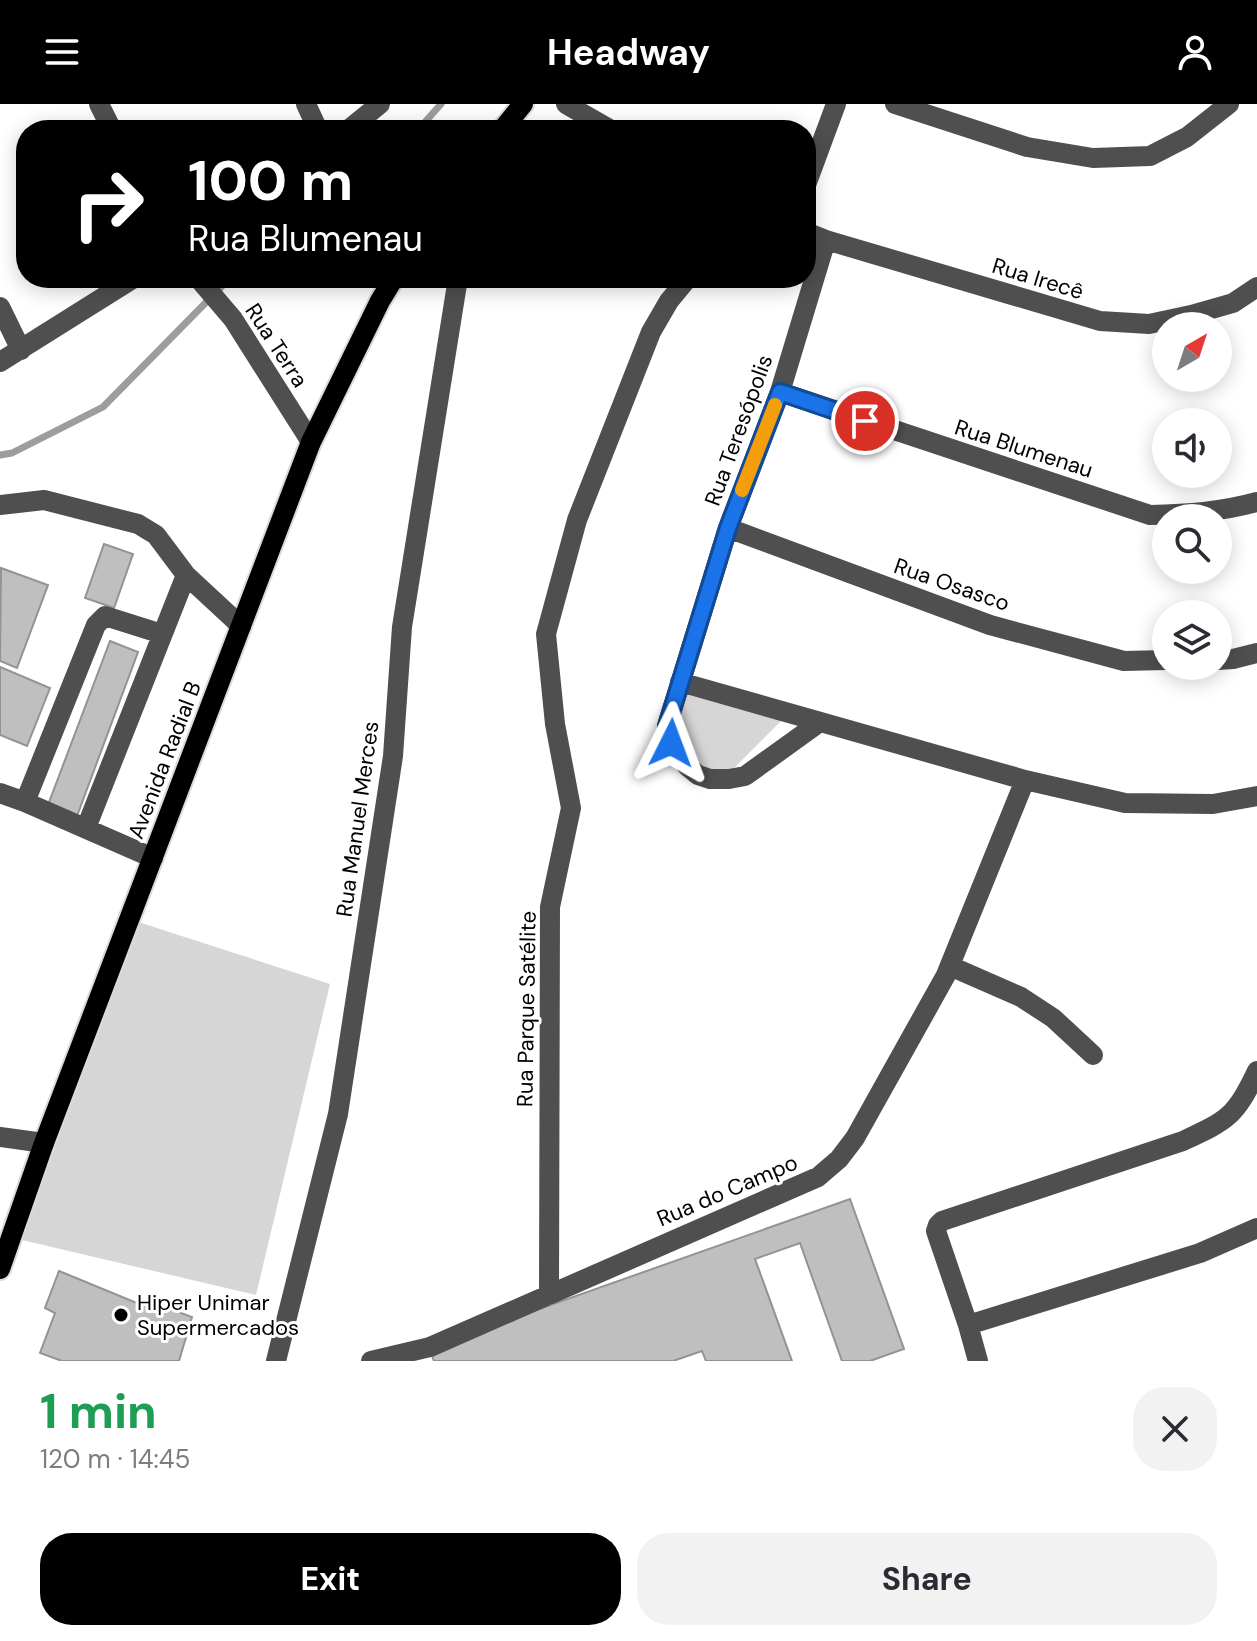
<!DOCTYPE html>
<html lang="en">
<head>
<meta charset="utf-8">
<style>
	:root { --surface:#fff; --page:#f2f2f3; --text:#2b2b33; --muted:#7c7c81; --accent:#000 }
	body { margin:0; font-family:"DM Sans",sans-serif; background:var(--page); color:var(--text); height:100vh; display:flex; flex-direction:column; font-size:30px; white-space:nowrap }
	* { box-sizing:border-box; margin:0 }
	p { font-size:26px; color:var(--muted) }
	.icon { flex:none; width:44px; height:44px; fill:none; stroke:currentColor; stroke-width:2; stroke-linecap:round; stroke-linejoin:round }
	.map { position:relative; height:1257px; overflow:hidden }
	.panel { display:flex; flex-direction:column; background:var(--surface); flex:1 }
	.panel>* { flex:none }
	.banner { position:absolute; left:16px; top:16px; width:800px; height:168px; border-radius:32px; box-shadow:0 4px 20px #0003; background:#000; color:#fff; overflow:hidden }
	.needle { width:52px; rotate:39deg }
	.tools { position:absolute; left:1152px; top:208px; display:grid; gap:16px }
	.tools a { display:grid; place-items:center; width:80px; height:80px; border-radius:50%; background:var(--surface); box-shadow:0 4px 20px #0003; font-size:40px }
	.pin { position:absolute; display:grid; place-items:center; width:68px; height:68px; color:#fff; margin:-34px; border:4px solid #fff; border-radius:50%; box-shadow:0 2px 8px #0007 }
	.me { position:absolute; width:88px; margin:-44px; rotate:3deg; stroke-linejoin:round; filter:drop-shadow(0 0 6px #0008) }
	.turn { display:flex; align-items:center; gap:28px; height:168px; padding:0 40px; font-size:36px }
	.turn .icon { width:104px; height:104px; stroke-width:2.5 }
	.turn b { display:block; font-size:56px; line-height:68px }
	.round { display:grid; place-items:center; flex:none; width:84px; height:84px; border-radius:32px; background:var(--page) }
	.headline { display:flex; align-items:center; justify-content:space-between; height:136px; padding:0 40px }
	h1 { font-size:48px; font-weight:700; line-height:60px; color:#1e9e55 }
	.primary-button { display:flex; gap:16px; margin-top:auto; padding:16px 40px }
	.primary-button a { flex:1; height:92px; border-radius:32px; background:var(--accent); color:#fff; font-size:32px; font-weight:700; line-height:92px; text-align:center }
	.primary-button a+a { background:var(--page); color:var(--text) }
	header { display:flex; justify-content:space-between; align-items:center; height:104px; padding:0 40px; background:var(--accent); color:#fff; font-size:36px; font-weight:700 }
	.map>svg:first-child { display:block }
	.green { fill:#d6d6d6 }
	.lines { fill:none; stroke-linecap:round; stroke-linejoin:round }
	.stream { stroke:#9d9d9d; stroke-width:7 }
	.building { fill:#bfbfbf; stroke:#939393; stroke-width:2 }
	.major-casing { stroke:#dbdbdb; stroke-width:24 }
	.minor { stroke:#4f4f4f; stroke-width:20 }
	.major { stroke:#000; stroke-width:20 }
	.route-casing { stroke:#114b97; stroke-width:20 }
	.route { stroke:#1a73e8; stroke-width:14 }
	.slow { stroke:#f59e0b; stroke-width:14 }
	.poi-dot { fill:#000; stroke:#fff; stroke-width:3 }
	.labels { text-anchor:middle; stroke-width:6; stroke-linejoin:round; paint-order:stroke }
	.street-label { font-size:22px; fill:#000; stroke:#fff }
	.poi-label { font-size:22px; fill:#000; stroke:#fff; text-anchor:start }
</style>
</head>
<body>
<header><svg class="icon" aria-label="menu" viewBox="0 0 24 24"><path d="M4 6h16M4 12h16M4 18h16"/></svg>Headway<svg class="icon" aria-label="person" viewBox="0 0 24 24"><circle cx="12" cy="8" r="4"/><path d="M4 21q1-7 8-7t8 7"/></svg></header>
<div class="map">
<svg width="1257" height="1257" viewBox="0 0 1257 1257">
	<rect width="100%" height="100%" fill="#fff"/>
	<path class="green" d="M682,582L788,610L730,668H700L670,622Z
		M132,816L330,880L256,1191L22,1136Z"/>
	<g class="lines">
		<path class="stream" d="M418,26L441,0
			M0,351L12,349L103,303L230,174"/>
	</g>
	<path class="building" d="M104,440L133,450L114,504L85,494Z
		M1,464L48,481L17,564L0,557Z
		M110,537L138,548L77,712L48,701Z
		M0,563L50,584L27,642L0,631Z
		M850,1095L904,1245L870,1257H842L800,1139L755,1155L792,1257H706L702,1247L673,1257H434L429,1244Z
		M59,1167L161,1209L163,1202L192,1213L179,1257H62L40,1249L55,1209L45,1204Z"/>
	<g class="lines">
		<defs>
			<path id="major" d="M502,26L523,0
				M0,1165L44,1039L311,338L380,197L394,174"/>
		</defs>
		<use href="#major" class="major-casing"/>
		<path class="minor" d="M99,0L112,26
			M306,0L318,26
			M566,0L611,26
			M895,0L1027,43L1093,54L1150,52L1187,33L1229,0
			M348,26L380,0
			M806,81L836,0
			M806,128L826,136L1100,217L1149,220L1191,211L1233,199L1257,183
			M198,174L233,215L311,338
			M0,203L21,246
			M0,258L134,174
			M780,288L1150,411C1187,410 1221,408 1257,398
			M0,401L44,396L138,420L156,431L186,471L241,522
			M728,424L990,521L1124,557L1166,556
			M1218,556L1233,555L1257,549
			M680,578L1025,676L1125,699L1213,700L1257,692
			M820,618L745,672L729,675H710L698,671L687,662L671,639L667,622L728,424L780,288L826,136
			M0,689L25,698L153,754
			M25,698L96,521L105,512L162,530
			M86,724L186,471
			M950,862L1021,893L1053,914L1093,951
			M0,1033L44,1039
			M549,1191L550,803L571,704L555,620L546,530L577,416L651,228L669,197L688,174
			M968,1221L1200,1149L1257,1124
			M276,1257L338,1010L393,652L402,523L458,174
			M371,1257L430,1243L818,1073L839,1055L855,1034L946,871L1025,676
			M978,1257L968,1221L936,1127L938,1121L942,1117L1183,1037C1228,1016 1235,1013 1257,967"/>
		<use href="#major" class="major"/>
	</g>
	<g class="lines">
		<defs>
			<path id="route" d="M671,639L667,622L728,424L780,288L865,317"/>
		</defs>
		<use href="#route" class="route-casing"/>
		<use href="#route" class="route"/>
		<path class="slow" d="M742,386L775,301"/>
	</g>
	<circle class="poi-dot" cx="121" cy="1211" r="8"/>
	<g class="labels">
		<g class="street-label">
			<text transform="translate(1038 174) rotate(17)" y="8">Rua Irecê</text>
			<text transform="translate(277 241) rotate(57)" y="8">Rua Terra</text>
			<text transform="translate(738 326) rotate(-70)" y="8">Rua Teresópolis</text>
			<text transform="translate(1024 344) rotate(18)" y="8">Rua Blumenau</text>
			<text transform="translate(952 480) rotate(19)" y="8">Rua Osasco</text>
			<text transform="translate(164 656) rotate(-69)" y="8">Avenida Radial B</text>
			<text transform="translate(357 715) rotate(-82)" y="8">Rua Manuel Merces</text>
			<text transform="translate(526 905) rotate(-89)" y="8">Rua Parque Satélite</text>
			<text transform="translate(727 1086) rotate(-23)" y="8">Rua do Campo</text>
		</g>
		<g class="poi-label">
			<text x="137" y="1206">Hiper Unimar<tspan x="137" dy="25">Supermercados</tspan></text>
		</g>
	</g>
</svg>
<div class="tools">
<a><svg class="needle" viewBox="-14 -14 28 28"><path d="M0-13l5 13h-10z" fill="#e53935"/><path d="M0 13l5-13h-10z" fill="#7c7c81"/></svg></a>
<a><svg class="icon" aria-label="sound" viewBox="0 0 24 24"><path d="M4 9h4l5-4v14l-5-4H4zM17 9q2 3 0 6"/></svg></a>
<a><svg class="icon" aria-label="search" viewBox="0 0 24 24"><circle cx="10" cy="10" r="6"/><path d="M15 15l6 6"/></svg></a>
<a><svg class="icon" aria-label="layers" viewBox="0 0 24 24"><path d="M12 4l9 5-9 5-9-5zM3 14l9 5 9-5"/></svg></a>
</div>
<div class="pin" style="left:865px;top:317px;background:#d93025"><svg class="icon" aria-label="arrive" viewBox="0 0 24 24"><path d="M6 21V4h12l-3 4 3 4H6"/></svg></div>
<svg class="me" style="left:671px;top:639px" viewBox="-20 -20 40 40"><path d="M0-17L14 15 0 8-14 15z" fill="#1a73e8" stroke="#fff" stroke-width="4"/></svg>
<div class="banner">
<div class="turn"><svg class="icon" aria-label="right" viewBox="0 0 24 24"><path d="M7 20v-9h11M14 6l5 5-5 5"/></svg><div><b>100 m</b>Rua Blumenau</div></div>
</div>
</div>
<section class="panel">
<div class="headline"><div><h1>1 min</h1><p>120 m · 14:45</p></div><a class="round"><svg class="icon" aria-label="close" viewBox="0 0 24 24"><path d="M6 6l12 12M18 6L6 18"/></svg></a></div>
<div class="primary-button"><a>Exit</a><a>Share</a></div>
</section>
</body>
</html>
